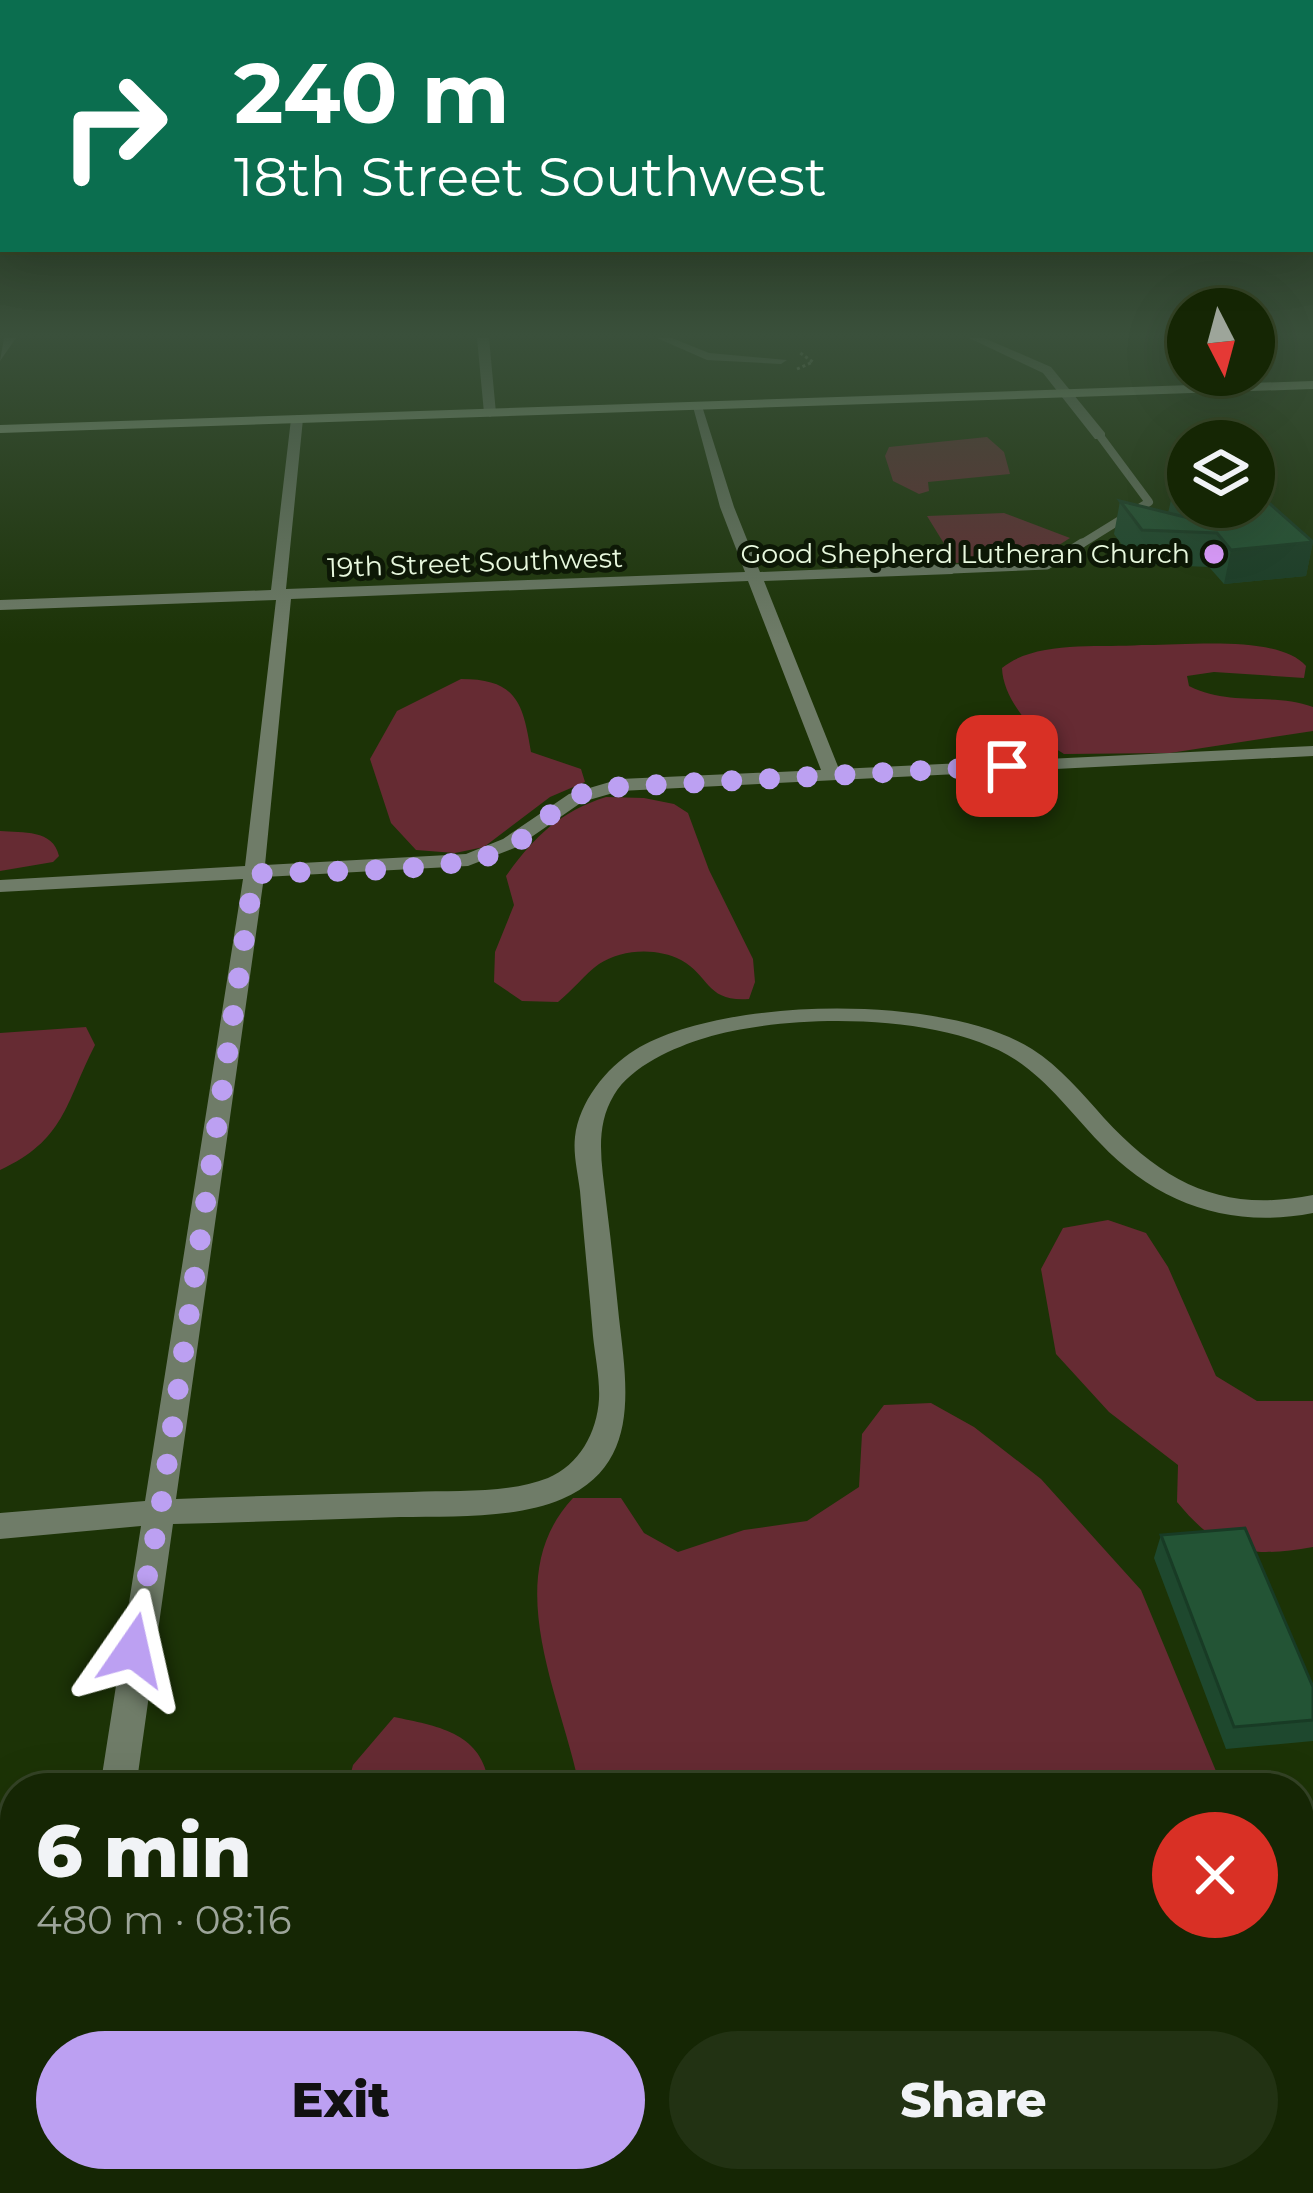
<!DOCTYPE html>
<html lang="en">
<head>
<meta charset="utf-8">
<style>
	:root { --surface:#152604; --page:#223213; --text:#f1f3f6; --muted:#9da59a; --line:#344326; --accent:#bca0f2 }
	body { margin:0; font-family:Montserrat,sans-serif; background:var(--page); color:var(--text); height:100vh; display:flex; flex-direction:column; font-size:45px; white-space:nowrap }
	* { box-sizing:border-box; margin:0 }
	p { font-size:39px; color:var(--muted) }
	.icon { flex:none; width:66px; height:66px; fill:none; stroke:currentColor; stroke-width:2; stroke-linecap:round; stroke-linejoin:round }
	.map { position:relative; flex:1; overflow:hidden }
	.sheet { position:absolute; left:0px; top:1773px; width:1314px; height:420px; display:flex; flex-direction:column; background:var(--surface); border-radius:48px 48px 0 0; box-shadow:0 12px 48px #0002,0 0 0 3px var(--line) }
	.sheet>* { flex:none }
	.banner { position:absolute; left:0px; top:0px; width:1314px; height:252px; box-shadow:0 12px 48px #0002,0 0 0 3px var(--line); background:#0b6e4f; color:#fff; overflow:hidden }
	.needle { width:78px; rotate:174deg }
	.tools { position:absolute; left:1167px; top:288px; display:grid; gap:24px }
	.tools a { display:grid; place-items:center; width:108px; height:108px; border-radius:50%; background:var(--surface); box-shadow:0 12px 48px #0002,0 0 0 3px var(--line); font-size:60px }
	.pin { position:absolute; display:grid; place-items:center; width:102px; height:102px; color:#fff; margin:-51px; border-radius:24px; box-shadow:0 6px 18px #0006 }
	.me { position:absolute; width:132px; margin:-66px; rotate:11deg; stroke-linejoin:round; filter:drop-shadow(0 0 9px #0008) }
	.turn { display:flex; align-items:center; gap:42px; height:252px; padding:0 36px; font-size:54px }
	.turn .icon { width:156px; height:156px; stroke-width:2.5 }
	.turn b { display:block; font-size:84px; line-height:102px }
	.round { display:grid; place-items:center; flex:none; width:126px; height:126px; border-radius:63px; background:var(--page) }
	.overview { display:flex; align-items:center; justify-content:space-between; height:204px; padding:0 36px }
	h1 { font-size:72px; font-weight:800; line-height:90px }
	.action { display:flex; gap:24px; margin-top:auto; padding:24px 36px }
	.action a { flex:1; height:138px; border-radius:72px; background:var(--accent); color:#111; font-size:48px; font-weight:800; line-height:138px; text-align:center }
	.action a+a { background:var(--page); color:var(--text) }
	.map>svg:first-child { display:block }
	.green { fill:#662b33 }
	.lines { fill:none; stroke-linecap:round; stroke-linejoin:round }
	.path { stroke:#8b9e7c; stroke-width:3; stroke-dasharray:3 3; stroke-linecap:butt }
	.lane-far1 { stroke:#6f7c68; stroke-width:8 }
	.lane { stroke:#6f7c68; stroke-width:9 }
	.street { fill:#6f7c68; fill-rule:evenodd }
	.secondary { fill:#95a989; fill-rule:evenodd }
	.wall { fill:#1e482e }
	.shaded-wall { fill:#183b25 }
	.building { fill:#235435; stroke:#183b25; stroke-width:3 }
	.route { stroke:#bca0f2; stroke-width:21; stroke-dasharray:0 37.8 }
	.poi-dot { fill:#d89af8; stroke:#0d1806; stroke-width:4.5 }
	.labels { text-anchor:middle; stroke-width:10; stroke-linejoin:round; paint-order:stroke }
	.far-poi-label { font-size:27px; fill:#e8f8de; stroke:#0d1806; text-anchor:end }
	.far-street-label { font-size:27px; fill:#e8f8de; stroke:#0d1806 }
</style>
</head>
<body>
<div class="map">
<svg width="1313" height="2193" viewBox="0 0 1313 2193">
	<rect width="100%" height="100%" fill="#1c3306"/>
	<path class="green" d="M987,437L1004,452L1010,474L928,482L929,491L919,494L893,481L885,456L889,447Z
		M1004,513L1070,538L1037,559L956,563L927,516Z
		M1141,645C1184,646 1278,634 1306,666L1304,678L1214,672L1187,676L1189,686C1230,707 1272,692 1313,707V731L1170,753L1064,754C1037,737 1003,701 1002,668C1036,640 1099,648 1141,645Z
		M461,679C516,679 523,702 531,752L581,769L585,782L550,797L484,847L455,853L416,850L391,823L370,759L397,711Z
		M606,797L644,798L674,804L688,813L709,870L753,959L755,982L749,999C706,1002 711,977 681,960C657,947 621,949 599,964C585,974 572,991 558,1002L522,1001L494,982L495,952L514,905L506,876C534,837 559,812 606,797Z
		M0,831C23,833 53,829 59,856L53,862L0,871Z
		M86,1027L95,1045C65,1104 65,1140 0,1170V1033Z
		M1108,1220L1146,1233L1168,1267L1216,1376L1257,1401H1313V1547C1248,1558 1220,1554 1177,1502L1178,1465L1109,1412L1056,1354L1041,1269L1063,1228Z
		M931,1403L974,1427L1041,1479L1141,1590L1223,1788H572L578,1780C558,1689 500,1576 573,1498H621L644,1533L678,1552L744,1530L807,1521L859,1487L862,1434L884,1405Z
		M394,1717C438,1726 485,1733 489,1788H347L353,1765Z
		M1299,2015L1313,2048V2193H0V2187L15,2176L1299,2178Z"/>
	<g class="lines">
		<path class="path" d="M797,369L813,362L799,352"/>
		<path class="lane-far1" d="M1078,546L1149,502L1100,436"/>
		<path class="lane" d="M952,569L1047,565L1082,543"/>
		<path class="street" d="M4,338H16L0,361Z
			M477,338H489L496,413L490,417L484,413Z
			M657,338H672L709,353L787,360L781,364L707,360Z
			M969,338H984L1051,367L1105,433V439H1095L1043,373Z
			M692,403L702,406L734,507L760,572L952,564L960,569L952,574L764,581L839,769L1313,746V756L620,791L582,802L517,847L468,866L264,877L176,1499C255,1496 334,1494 412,1492C455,1490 507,1494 548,1478C579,1465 597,1433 599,1399C600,1379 595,1356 593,1336C589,1288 584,1239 580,1191C578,1174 573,1154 575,1137C579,1102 606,1068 635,1050C722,996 946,994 1032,1049C1060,1067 1082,1093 1104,1118C1165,1184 1223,1213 1313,1195V1213C1231,1229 1157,1204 1100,1143C1073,1115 1049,1082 1016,1060C943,1012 787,1013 705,1038C675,1047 631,1066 614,1095C594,1128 602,1164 606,1201C611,1240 615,1279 619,1318C627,1388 641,1465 562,1499C516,1519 449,1516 400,1517C324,1520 248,1522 173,1524L136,1788H100L141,1526L0,1539V1513L145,1501L243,879L0,892V880L245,866L276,600L0,610V600L271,590L291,419L297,415L303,419L286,589L745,572L720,507ZM748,581L821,770L620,779L569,794L503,839L466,854L265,865L291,599Z"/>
		<path class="secondary" d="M1313,381V389L0,433V425Z"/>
	</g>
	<path class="wall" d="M1172,496L1313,541L1306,576L1224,584L1209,567L1136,564L1114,534L1120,501L1168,513Z
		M1161,1535L1313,1687V1741L1226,1749L1154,1558Z
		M1313,1819V1984L1299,1947V1821Z"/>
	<path class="shaded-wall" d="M1313,542L1306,576L1224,584L1231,550Z"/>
	<path class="building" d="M1254,494L1260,495L1313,542L1231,550L1217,533L1142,530L1120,501L1193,519L1172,496L1188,495V507H1254Z
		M1245,1528L1313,1687V1720L1234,1727L1161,1535Z
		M1313,1819V1934L1299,1898V1821Z"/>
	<linearGradient id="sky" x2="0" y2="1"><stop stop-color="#0f1c03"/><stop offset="0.52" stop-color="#3a503b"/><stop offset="1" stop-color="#3a503b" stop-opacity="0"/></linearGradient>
	<rect width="1313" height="645" fill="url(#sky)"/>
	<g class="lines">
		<path class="route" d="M133,1650L160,1512L254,874C320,870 438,874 497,853C536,839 550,801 598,788L1007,766"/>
	</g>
	<circle class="poi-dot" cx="1214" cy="554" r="12"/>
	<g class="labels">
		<g class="far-poi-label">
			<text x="1190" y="563">Good Shepherd Lutheran Church</text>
		</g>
		<g class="far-street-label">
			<text transform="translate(475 563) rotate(-2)" y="9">19th Street Southwest</text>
		</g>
	</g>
</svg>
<div class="tools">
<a><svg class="needle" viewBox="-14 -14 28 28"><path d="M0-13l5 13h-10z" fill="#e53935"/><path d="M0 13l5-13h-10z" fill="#9da59a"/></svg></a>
<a><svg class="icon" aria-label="layers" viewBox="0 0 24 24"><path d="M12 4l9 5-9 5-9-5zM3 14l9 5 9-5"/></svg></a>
</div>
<div class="pin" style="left:1007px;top:766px;background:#d93025"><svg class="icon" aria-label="arrive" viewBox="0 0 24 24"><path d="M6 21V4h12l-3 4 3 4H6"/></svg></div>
<svg class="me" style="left:133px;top:1650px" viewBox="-20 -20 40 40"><path d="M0-17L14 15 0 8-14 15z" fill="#bca0f2" stroke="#fff" stroke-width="4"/></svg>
<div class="banner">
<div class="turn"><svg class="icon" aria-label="right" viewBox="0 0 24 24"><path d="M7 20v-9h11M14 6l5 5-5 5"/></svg><div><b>240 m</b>18th Street Southwest</div></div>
</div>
<section class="sheet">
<div class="overview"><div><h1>6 min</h1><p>480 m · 08:16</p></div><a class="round" style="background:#d93025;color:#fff"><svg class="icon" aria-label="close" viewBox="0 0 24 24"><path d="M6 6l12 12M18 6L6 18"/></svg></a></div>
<div class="action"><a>Exit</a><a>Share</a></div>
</section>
</div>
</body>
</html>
